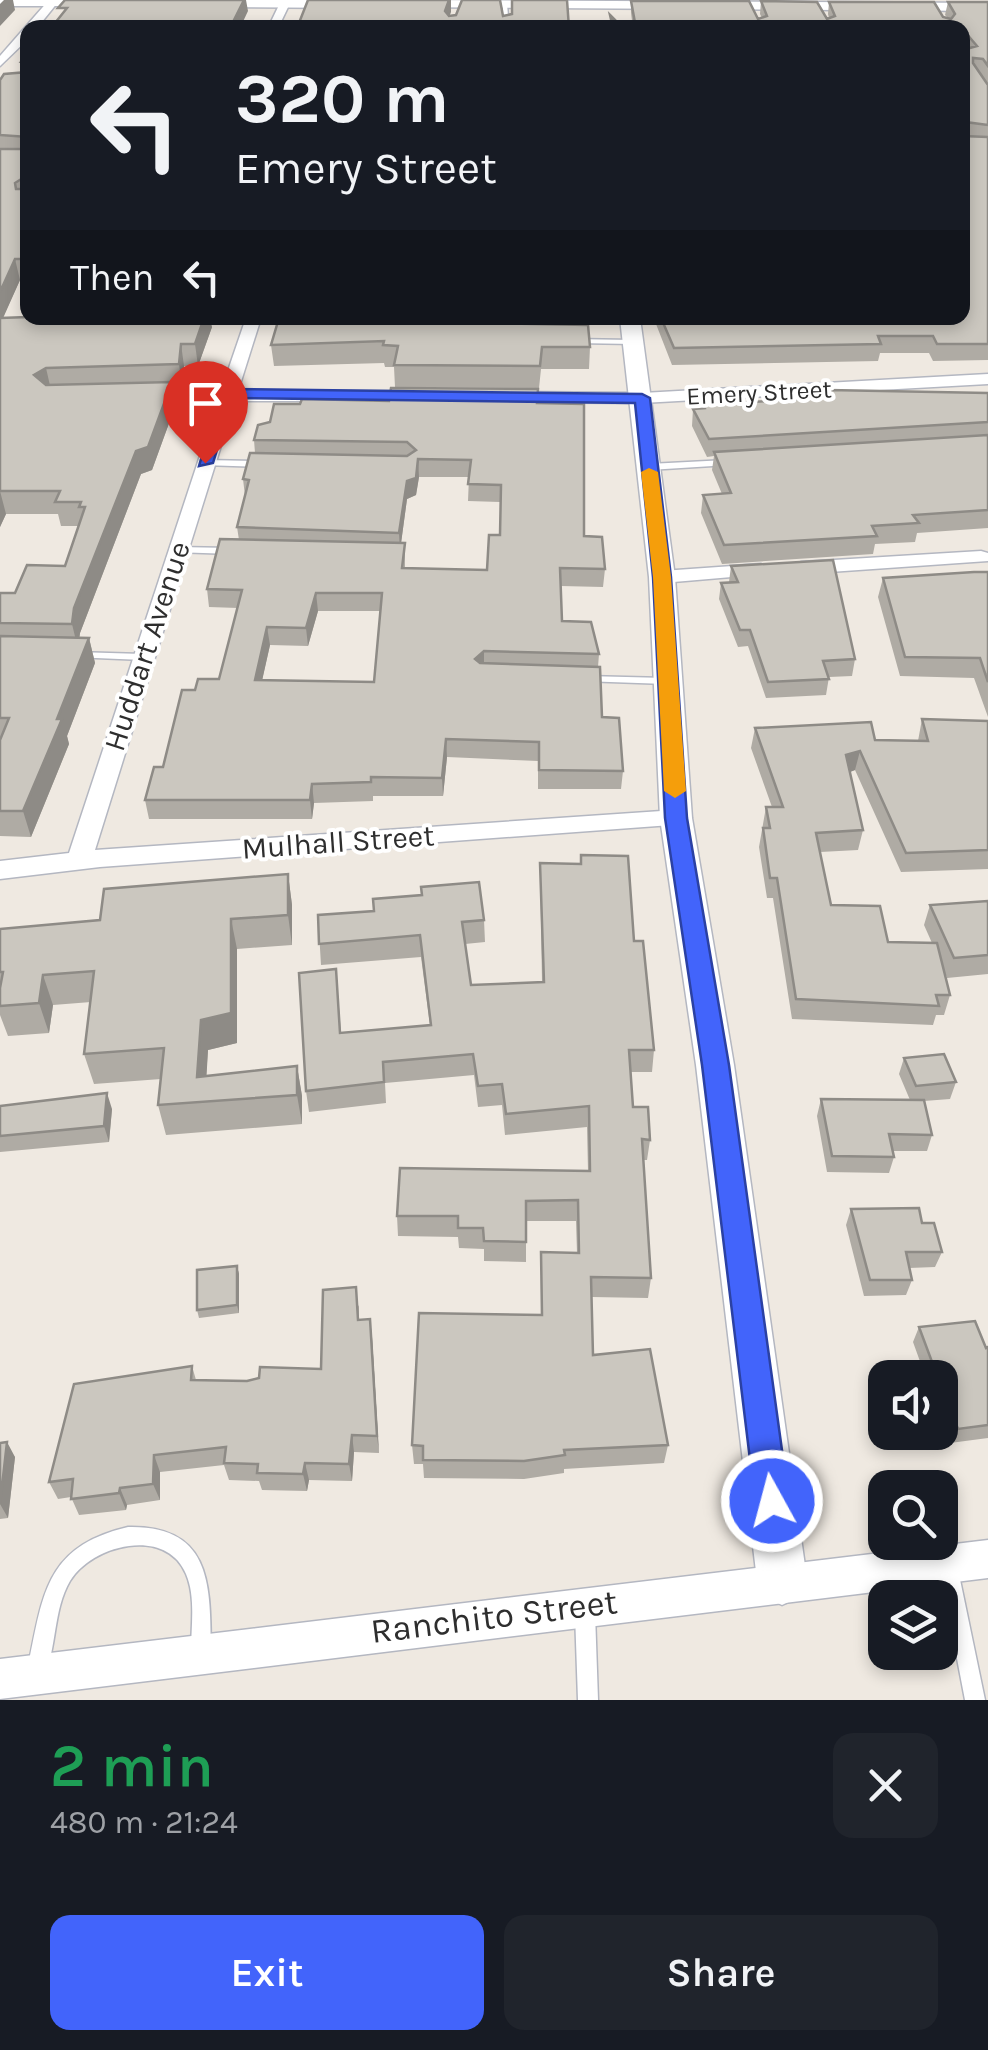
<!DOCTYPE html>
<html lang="en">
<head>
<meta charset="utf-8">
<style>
	:root { --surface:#171b24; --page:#20242c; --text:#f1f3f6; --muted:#9ea1a6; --accent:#4264fb }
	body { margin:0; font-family:Karla,sans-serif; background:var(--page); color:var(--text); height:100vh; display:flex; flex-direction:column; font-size:38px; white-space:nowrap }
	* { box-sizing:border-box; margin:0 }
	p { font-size:32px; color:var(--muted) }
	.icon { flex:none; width:55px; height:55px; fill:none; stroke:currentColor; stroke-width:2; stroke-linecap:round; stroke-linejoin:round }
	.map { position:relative; height:1700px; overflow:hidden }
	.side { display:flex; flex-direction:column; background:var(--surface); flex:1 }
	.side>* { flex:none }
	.top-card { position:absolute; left:20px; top:20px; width:950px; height:305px; border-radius:20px; box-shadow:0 5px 15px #0003; background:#171b24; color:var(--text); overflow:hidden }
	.controls { position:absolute; left:868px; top:1360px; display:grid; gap:20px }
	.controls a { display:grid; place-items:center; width:90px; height:90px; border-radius:20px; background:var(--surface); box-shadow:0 5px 15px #0003; font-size:50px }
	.pin { position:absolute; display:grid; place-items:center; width:85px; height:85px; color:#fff; margin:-102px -42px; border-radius:50% 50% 50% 0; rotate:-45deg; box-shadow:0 0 10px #0007 }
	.pin .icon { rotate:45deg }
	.me { position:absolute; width:110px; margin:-55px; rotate:353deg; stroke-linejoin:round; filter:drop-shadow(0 0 8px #0008) }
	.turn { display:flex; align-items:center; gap:35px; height:210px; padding:0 50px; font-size:45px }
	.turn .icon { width:130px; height:130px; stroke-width:2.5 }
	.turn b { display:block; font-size:70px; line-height:85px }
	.then { display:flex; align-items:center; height:95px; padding:0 50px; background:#0003; gap:20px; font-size:38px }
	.round { display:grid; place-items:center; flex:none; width:105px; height:105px; border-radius:20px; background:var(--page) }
	.head { display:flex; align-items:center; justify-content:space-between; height:170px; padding:0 50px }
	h1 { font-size:60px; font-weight:600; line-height:75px; color:#1e9e55 }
	.action { display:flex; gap:20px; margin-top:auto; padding:20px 50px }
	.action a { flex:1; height:115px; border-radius:20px; background:var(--accent); color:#fff; font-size:40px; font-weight:600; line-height:115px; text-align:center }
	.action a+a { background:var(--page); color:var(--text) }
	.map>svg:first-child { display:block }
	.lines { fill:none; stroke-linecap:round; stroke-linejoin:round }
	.service-casing { stroke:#b4b7c1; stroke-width:3 }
	.minor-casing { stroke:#b4b7c1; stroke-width:3 }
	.tertiary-casing { stroke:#b4b7c1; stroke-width:3 }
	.service { fill:#fff; fill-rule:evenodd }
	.minor { fill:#fff; fill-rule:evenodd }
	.tertiary { fill:#fff; fill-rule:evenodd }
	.wall { fill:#afaba4; fill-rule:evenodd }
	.shaded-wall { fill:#8e8b86 }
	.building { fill:#cbc7bf; stroke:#8e8b86; stroke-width:2.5; fill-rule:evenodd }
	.route { fill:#4264fb; stroke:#2b41a3; stroke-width:2.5 }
	.slow { fill:#f59e0b }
	.labels { text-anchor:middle; stroke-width:8; stroke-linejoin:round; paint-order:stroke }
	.far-street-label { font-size:25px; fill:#2e2e2e; stroke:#fff }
	.street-label { font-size:30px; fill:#2e2e2e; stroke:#fff }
	.near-street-label { font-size:35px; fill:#2e2e2e; stroke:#fff }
</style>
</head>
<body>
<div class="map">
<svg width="988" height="1700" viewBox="0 0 988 1700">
	<rect width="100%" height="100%" fill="#efe9e1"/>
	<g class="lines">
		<defs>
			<path id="service" d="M505,3L507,4L509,28H503V4Z
				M573,339L633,340L637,342L633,344L576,343H573Z
				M205,460L261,461L266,464L261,467L202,465V461Z
				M726,460L731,463L729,465L649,470L644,467L649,464Z
				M177,547L232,548L237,551L232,554L174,552L172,550Z
				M76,652L143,654L148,657L143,660L72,657L71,655L72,653Z
				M586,676L666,678L671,681L666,684L582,681L581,679L582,677Z
				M128,1527C213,1525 210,1587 211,1651L208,1658L201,1661L194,1658L191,1651C191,1627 196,1597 186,1574C166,1526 92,1545 70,1581C53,1610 57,1647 44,1678L37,1681L30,1678L27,1671C43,1597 43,1547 128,1527Z
				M949,1561L956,1563L958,1570L985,1700H965L940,1570L942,1563Z
				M585,1603L592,1606L595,1613L598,1700H578L575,1613L578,1606Z"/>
			<path id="minor" d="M49,0L58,2L37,28H28V39L0,66V56Z
				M281,1L290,3L278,28H268Z
				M246,318H261L238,391H424L432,396L424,401H235L95,850L676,810L685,812L688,818L685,824L100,867L0,879V861L69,853L218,401H144L136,396L144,391H221Z
				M988,374V384L642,403L504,402L496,397L504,392L642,393Z
				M981,551L988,553V561L801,574L791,568L801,562Z
				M761,564L771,570L768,574L662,583L652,577L662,571Z
				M988,1540V1578L0,1699V1659Z"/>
			<path id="tertiary" d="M0,0H109L110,2L104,6H0Z
				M199,0H349L355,4L349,8L203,7L197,3Z
				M408,0L988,3V11L403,7Z
				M620,318H640L675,577L692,818L734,1065L807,1580L799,1597L782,1605L765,1597L757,1580L696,1065L660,818L649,577Z"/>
		</defs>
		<use href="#service" class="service-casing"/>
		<use href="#minor" class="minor-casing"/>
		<use href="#tertiary" class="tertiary-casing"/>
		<use href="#service" class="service"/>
		<use href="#minor" class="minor"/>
		<use href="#tertiary" class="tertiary"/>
	</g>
	<path class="wall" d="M631,1L758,19L762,18L760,14L761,1L827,19L829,18L828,14L829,2L948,18L945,15L948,2H988V84L979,72L988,85V360L933,361L929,353H880L878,361L672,365L656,324V318H962V28H633L631,13Z
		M28,54V280H20L3,317L212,327L198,366H184L182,386L173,387L176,404L152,470L141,474L80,633L79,638H89L95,663L67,736L69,744L31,837L0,836V593H15L65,566L79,526H61L58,514H6L0,527V80L23,73L21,62Z
		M279,318H588L590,347L589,369H541L539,388L395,387L394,367H385L384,363L274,366L271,345Z
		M828,390L988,393V528L917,533L915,542L875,544L873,554L722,564L701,513L703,495L722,494L712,470L714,456L707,457L692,426L693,409L703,408L704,396L737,403L827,397Z
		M538,403L584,536L605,569L603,587L561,586L562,621L599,654L598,667L602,717L623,771L621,789H538V761L447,757L443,796H373V801L314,803L312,819H149L145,800L163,767L195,690L219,679L238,608L209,607L207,589L239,540L237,527L245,496L243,479L255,453L254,440ZM419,477H469L468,501L500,502V535L487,570L405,568V543H401L407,499L416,495ZM318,611H380L374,682L262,680L270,645L308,646Z
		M731,566L855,659L852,676L829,677L826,695L766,698L748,646L738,647L719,599L721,583L729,582Z
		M988,572V717L974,678L900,676L878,597L883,578Z
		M922,719L988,721V869L901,872L855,770L850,772L863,830L858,850L820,852L831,905L888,942L932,943L924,925L930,905L988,901V974L947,978L944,970L950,995L944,1015H936L933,1025L792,1019L773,898H767L759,847L766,807H772L751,748L755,728L875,740L918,741Z
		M540,863L634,941L654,1050L652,1072H631L633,1107L650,1140L647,1160H643L651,1278L648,1298L592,1297L593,1355L668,1445L664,1463L564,1469V1473L524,1479L424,1478L423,1464H414L412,1445L541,1315V1252L577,1253L576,1221H526V1262L484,1261V1249L459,1248L458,1237L398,1236L397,1216L588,1171L587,1127L505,1135L502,1105L478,1107L474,1075L385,1083L386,1103L309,1112L306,1091L336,969L341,1033L430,1025L421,957L321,965L318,915L484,920L485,942L465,944L471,985L542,982Z
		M288,874L292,905V945L237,949V1043L208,1050L206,1076L297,1066L302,1096V1124L166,1135L158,1105L161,1079L94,1084L84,1054L91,1002L53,1005L49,1033L8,1036L0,1015V929L100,920Z
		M904,1058L956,1082L950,1099L924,1101L932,1135L927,1151H893L894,1157L889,1173L827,1172L817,1116L821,1099L910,1100L899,1074Z
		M0,1106L112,1109L109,1142L0,1152Z
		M851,1209L922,1223L942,1252L935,1267L909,1268L912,1280L906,1295L864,1296L846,1225Z
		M237,1266L239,1274V1313L199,1318L197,1310Z
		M359,1305V1320L372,1337L379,1453L354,1452L352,1481L309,1480L307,1491L262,1490L259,1481L229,1480L224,1465L160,1472V1500L127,1505L126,1510L79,1515L71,1497L58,1499L49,1482L192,1366L196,1380L247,1381L321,1369Z
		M919,1327L988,1347V1438L950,1443L940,1415V1378H926L913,1342Z
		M0,1443L15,1457L8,1518L0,1519Z"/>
	<path class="shaded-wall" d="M4,0H13L15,10L0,26V4Z
		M244,0H246L248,11L240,28H230Z
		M449,0H451V12L446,27L445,11Z
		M15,259L20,280L0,325V292Z
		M204,318H210L212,327L198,366L195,344Z
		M181,344L184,366L182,386L179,364Z
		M46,368L51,390L34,375Z
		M172,382L176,404L152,470L141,474L80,633L78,649L72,624L74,608L136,451Z
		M418,459L419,477L416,495L407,499L400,551L399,533L407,481Z
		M0,491L6,514L0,527Z
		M316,593L318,611L308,646L306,628Z
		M267,627L270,645L258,699L255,680Z
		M89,638L95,663L67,736L69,744L31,837L23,811L57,719Z
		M484,651V669L475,659Z
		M446,739L447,757L443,796L442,778Z
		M860,751L855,770L842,775L846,755Z
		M312,784L314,803L312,819L310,800Z
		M288,874L292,905V945L288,915Z
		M231,919L237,949V1043L208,1050L205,1102L197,1077L201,1020Z
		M43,975L53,1005L49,1033L39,1003Z
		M297,1066L302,1096V1124L297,1095Z
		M107,1093L112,1109L109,1142L104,1126Z
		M237,1266L239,1274V1313L237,1305Z
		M370,1319L372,1337L379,1453L377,1436Z
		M352,1435L354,1452L352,1481L349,1464Z
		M7,1442L15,1457L8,1518L0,1504Z
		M154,1455L160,1472V1500L153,1484Z
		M305,1463L309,1480L307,1491L303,1474Z
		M120,1488L127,1505L126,1510L119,1493Z"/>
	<path class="building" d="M65,0H244L230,28H51L67,8H58Z
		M308,0H449L445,11L449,16L456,15L462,0H500L503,16L512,14V0H567L569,28H297Z
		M631,1H749L758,19L767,16L761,1L817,2L827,19L835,16L829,2H934L943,17L951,19L955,14L948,2H988V66L983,59L973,58V63L988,85V125L965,122L962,136V44L966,49L977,46L965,32L962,38V28H636Z
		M610,15L623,28H613Z
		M28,54V137L0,135V80L4,74L27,72V63L21,62Z
		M962,136L988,137V344H937L933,336H878L881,344L674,348L661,318H962Z
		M28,138V259H15L0,292V149H24ZM26,176V189H16L15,183Z
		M28,317L204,318L195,344H181L179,364L46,368L34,375L46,385L172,382L148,447L136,451L74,608L72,624L0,623V593H15L27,565L65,566L85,507H79L81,502H55L60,491H0V318Z
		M279,318H471L470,319L474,323L588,325L590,347H542L540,366L394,365L398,346L383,345L384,341L271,345Z
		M391,388L538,389L537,403L584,404V536L602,537L605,569L560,568L562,621L591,622L599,654L484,651L475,659L480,663L600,667L602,717L619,718L623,771L539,770V742L446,739L442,778L371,777V782L312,784L310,800H145L154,767H163L182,690H195L198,679H219L242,590L207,589L220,539L405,543L402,568L487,570L489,535H500L501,485L468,484L471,460L418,459L416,478L407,481L399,533L237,527L249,480L243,479L250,453L407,456L416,450L407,442L254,440L258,425L270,422L274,404H300L302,399L389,401ZM316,593H382L374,682L255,680L267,627L306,628Z
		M828,390L988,393V422L709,439L693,409L705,408L704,396L733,395L737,403L830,397Z
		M988,435V510L913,515L919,523L872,526L877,536L724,545L703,495L731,493L714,452Z
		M833,560L855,659L823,661L829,679L768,682L750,630H740L721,583L738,582L731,566Z
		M974,572H988V682L980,658L905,657L883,578Z
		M0,636L89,638L57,719H62L23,811H0V740L9,718H0Z
		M922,719L988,721V850L906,853L860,751L846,755L863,830L816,833L831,905L880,906L888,942L937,943L950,995H936L939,1006L796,999L777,878H770L763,828H770L766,807H783L755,728L871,722L875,740L928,741Z
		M581,855L628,856L634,941H643L654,1050H629L633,1107H648L650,1140L642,1139L651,1278L591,1277L593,1355L650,1349L668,1445L564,1450L565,1455L524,1461L423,1460V1446L412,1445L419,1313L542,1315L541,1252L579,1253L578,1200L526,1201V1242L484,1241L483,1228H458V1216H397L400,1168L590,1171L589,1106L506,1114L502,1084L478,1086L473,1054L383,1062L384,1082L306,1091L299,973L336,969L340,1033L431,1025L420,935L319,944L318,915L374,911L373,899L422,895L421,887L479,882L484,920L462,922L471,985L544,982L540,863L581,864Z
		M288,874V915L231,919V1013L201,1020L197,1077L297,1066V1095L158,1105L164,1048L84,1054L94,971L43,975L39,1003L0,1006V988L3,972H0V929L100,920L104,889Z
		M988,901V955L954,958L930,905Z
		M944,1054L956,1082L916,1086L904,1058Z
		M107,1093L104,1126L0,1136V1106Z
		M821,1099L924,1100L932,1135L889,1134L894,1157L832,1156Z
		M919,1208L922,1223H934L942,1252H906L912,1280H870L851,1209Z
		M237,1266V1305L197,1310V1270Z
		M356,1287L358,1320L370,1319L377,1436L352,1435L349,1464L305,1463L303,1474L257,1473L258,1464L224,1463L226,1447L154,1455L153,1484L120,1488L119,1493L71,1499L73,1479L49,1482L74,1384L192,1366L191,1380L247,1381L259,1378L260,1367L321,1369L323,1290Z
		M975,1321L986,1348L988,1347V1425L958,1429L940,1382V1378H938L919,1327Z
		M7,1442L0,1504V1443Z"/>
	<path class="route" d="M227,389L642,394L650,398L671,577L687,818L729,1065L789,1501L784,1513L772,1518L760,1513L755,1501L702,1065L665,818L653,577L635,403L233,398L213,463L199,466L220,394Z"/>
	<path class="slow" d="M649,468L658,472L671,577L686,791L675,798L664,791L653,577L641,472Z"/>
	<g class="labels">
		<g class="far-street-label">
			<text transform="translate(759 392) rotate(-3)" y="9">Emery Street</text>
		</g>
		<g class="street-label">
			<text transform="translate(147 646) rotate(-72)" y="10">Huddart Avenue</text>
			<text transform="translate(338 842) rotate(-4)" y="10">Mulhall Street</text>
		</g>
		<g class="near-street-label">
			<text transform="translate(494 1616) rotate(-7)" y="12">Ranchito Street</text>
		</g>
	</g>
</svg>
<div class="controls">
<a><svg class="icon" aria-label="sound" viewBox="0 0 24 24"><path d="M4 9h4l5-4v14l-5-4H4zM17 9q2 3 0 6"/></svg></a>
<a><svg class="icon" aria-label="search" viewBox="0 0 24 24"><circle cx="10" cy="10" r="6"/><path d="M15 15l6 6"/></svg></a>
<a><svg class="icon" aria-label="layers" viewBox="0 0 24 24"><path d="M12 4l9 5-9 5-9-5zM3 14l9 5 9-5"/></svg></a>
</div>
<div class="pin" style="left:205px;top:463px;background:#d93025"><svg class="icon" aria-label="arrive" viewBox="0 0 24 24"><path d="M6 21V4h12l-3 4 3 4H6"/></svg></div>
<svg class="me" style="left:772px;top:1501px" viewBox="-20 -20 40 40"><circle r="17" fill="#4264fb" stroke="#fff" stroke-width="3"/><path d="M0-11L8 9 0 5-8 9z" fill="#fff"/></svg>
<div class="top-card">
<div class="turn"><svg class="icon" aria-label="left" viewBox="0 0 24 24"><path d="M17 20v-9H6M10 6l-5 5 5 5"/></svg><div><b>320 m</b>Emery Street</div></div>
<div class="then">Then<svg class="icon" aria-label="left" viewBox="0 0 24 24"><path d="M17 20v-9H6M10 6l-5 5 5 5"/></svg></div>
</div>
</div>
<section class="side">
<div class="head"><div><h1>2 min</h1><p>480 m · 21:24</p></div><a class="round"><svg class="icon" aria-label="close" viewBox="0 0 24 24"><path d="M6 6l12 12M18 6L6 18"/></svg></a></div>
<div class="action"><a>Exit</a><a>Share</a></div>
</section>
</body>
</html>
